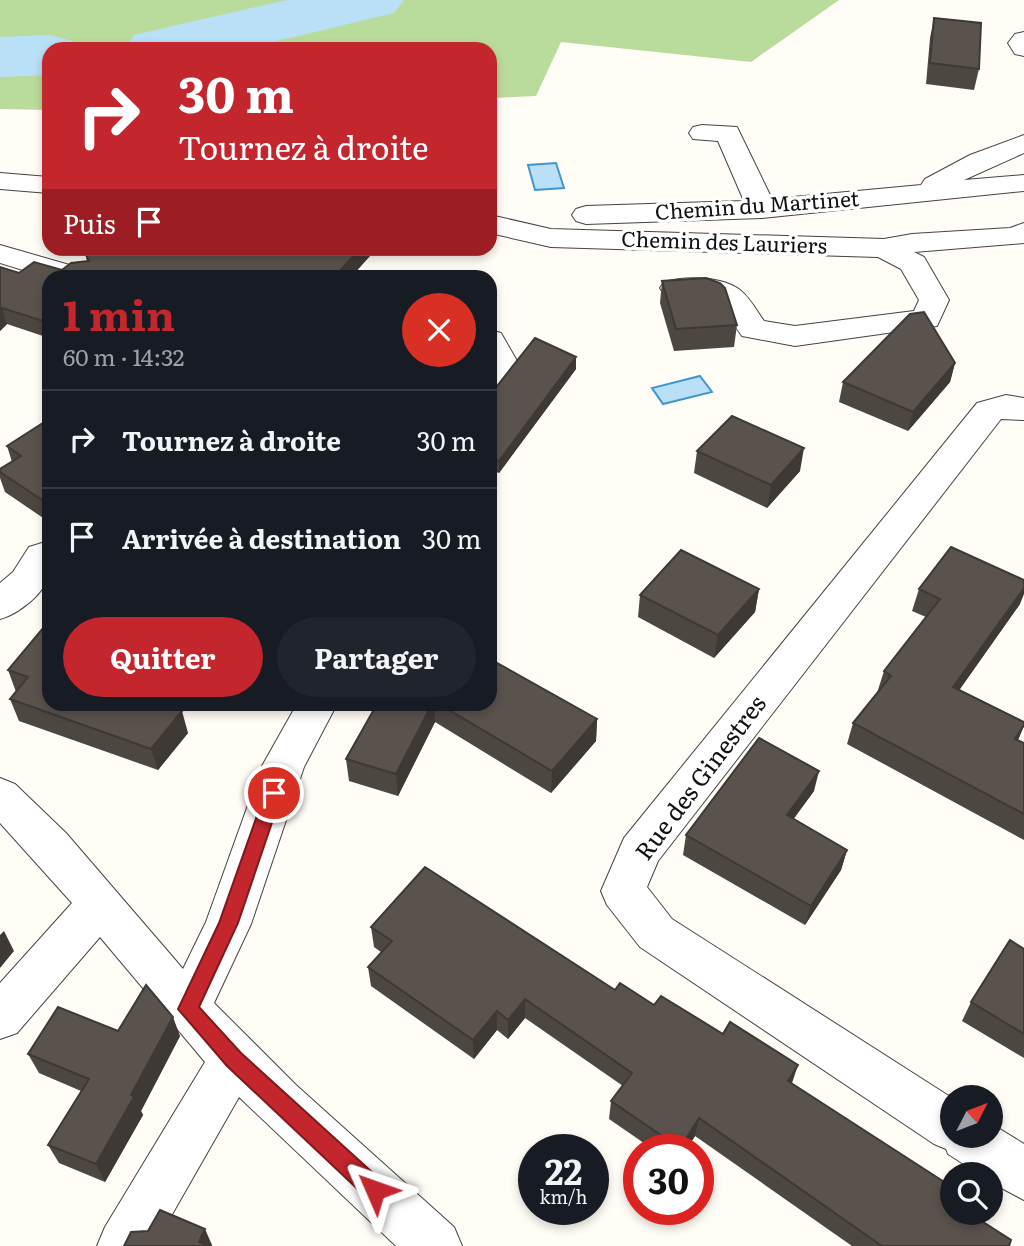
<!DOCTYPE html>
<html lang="fr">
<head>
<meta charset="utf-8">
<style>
	:root { --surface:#171b24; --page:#20242c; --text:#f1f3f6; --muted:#9ea1a6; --line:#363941; --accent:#c4262e }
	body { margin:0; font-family:Literata,serif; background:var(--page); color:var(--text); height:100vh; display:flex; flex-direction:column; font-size:26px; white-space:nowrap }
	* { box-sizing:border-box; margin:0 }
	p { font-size:23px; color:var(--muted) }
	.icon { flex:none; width:38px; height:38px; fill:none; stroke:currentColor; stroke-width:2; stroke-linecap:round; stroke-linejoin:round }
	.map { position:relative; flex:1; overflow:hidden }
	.drawer { position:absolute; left:42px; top:270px; width:455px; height:441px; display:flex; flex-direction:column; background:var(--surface); border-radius:21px; box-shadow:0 4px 10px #0003 }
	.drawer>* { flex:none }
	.hud { position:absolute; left:42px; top:42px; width:455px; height:214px; border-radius:21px; box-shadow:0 4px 10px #0003; background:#c4262e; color:#fff; overflow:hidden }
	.needle { width:46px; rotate:48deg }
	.controls { position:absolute; left:940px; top:1085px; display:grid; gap:14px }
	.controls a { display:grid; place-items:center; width:63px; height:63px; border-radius:50%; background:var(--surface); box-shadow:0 4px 10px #0003; font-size:35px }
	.speed { position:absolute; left:518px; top:1134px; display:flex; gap:14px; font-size:35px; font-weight:700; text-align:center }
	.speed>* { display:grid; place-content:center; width:91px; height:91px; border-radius:50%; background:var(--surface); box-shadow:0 4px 10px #0003; line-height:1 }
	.speed small { font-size:18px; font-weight:400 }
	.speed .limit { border:10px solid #d22; background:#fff; color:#111 }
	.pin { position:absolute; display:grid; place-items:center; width:60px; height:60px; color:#fff; margin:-30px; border:4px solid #fff; border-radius:50%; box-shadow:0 2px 7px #0007 }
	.me { position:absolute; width:77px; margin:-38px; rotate:313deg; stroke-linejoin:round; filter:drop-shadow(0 0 5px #0008) }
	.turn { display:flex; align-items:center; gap:24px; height:147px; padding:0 21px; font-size:32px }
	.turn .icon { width:91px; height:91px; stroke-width:2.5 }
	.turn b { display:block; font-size:49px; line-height:60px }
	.then { display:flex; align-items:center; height:66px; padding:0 21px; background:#0003; gap:14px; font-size:26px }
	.round { display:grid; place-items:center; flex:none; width:74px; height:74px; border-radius:37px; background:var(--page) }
	.summary { display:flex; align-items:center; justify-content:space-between; height:119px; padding:0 21px }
	h1 { font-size:42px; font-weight:700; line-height:52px; color:var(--accent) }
	.primary-button { display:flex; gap:14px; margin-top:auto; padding:14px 21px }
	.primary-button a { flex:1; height:80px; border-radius:42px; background:var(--accent); color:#fff; font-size:28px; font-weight:700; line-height:80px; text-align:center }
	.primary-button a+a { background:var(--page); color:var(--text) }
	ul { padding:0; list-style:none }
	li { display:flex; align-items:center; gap:21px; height:98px; padding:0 21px; border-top:2px solid var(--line) }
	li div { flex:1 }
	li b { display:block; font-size:26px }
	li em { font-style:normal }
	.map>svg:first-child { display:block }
	.forest { fill:#b9dc9c }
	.water { fill:#b9e0f7; stroke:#3f96cf; stroke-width:2 }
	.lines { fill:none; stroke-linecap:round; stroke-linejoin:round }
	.river { fill:#b9e0f7; fill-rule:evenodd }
	.minor-casing { stroke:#444; stroke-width:2 }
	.minor { fill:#fff; fill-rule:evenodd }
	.wall { fill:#4d4742 }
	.shaded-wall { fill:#3f3936 }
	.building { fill:#5a524d; stroke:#3f3936; stroke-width:2 }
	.route { fill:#c4262e; stroke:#7f191e; stroke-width:2 }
	.labels { text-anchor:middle; stroke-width:7; stroke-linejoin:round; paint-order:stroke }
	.far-street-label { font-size:21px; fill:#111; stroke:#fff }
	.street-label { font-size:24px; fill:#111; stroke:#fff }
</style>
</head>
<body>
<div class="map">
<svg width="1024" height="1246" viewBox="0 0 1024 1246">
	<rect width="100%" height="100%" fill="#fffdf5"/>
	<path class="forest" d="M0,0H839L751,62L561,42L536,96L490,98V49H49V110L0,109Z"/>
	<path class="water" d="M556,163L564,188L535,190L528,165Z
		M700,376L712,392L663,404L652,388Z"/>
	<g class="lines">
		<path class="river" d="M287,0H404L394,13L244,49H125L134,35Z
			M49,35L73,41L78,49H49V75L0,77V37Z"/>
		<defs>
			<path id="minor" d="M1024,32V56L1015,54L1008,43L1015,34Z
				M702,125L737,127L772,199L921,185L925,179L970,155L1024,135V153L964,180L1024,175V191L762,218L586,224L576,221L572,215L576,209L586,206L744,201L718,141L693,139L689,133L693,127Z
				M0,173L49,177V193L0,189Z
				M490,215L551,229L884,239L912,234L1010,228L1024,223V243L914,252L924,257L949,300L937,326L795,346L742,336C706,283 716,307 664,294L660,288L664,282C685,276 722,276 740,290C750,298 757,311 764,321L795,326L914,311L919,300L901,269L878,257L551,247L490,233Z
				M0,245L87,270L91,276L49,278L0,263Z
				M490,330L501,333L520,366L502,389L490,392Z
				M1006,395L1024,398V420L1001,419L658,861L647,887L672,919L952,1098V1136H990V1123L1024,1144V1200L990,1182V1174H979L948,1154L946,1149L934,1144L640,947L607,905L601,891L624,838L977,403Z
				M42,543L49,545C49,554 51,565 49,574C45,594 18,614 0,619V583L13,572L29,547Z
				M297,704H337L304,767L251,924L214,1003L296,1085L454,1227L462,1246H396L239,1097L154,1246H97L105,1227L205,1062L100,937L17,1033L0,1039V983L72,903L0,823V778L15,784L66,833L183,969L206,922L262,766Z"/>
		</defs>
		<use href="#minor" class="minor-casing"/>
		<use href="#minor" class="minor"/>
	</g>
	<path class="wall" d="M934,18L979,69L974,90L926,84L930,38Z
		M88,248H377L352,276H49V338L7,324L0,331V267L19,273L62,270L87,262L85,252Z
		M662,281L737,325L734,347L674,351L660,303Z
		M955,363L950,382L908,431L839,402L843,382Z
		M576,369L499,473L490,470V395Z
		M49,419V522L5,492L0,478V469L12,462L7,446Z
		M697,451L800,471L767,508L694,473Z
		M759,589L755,612L714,658L638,617L640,595Z
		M919,589L1020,604L959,690L1024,726L1018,740L1024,743V840L847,744L853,723L877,693L884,671L926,617L912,611Z
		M49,621V704L188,733L158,770L19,721L10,699L16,692L8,670Z
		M377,704H490L597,719L596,741L551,793L435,722L398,796L349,781L346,759Z
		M814,791L793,819L847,850L841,870L805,925L683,855L686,835Z
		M371,927L615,990L654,1005L792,1084L952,1213L1009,1246H852L695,1136L686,1150H654L609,1119L611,1101L623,1086L525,1018L508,1039L497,1030L474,1059L371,986L368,967L381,952L374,947Z
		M1024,949V1058L962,1021L971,1002Z
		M118,1031L180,1036L141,1111L143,1115L105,1182L59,1163L48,1145L81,1091L39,1073L28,1054Z"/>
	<path class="shaded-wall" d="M361,248H377L352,276H335Z
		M2,308L7,324L0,331V310Z
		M576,357V369L499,473V461Z
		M955,363L950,382L908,431L913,412Z
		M804,448L800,471L767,508L771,485Z
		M1024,588V594L1020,604L946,709L953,687Z
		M759,589L755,612L714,658L718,635Z
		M432,704H434L435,722L398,796L396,774Z
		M182,711L188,733L158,770L151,749Z
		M597,719L596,741L551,793L552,771Z
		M1024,725L1016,745L1015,739Z
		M819,771L814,791L782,835L787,815Z
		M847,850L841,870L805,925L811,906Z
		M4,931L14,951L0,968V935Z
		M525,999V1018L508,1039V1020Z
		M497,1011V1030L474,1059L473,1040Z
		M173,1017L180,1036L141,1111L143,1115L105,1182L96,1164Z
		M798,1065L792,1083L788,1081Z
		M699,1118L695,1136L686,1150H680Z
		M205,1229L212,1245V1246H201L199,1242Z"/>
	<path class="building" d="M934,18L981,23L979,69L930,63Z
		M88,248H361L335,276H49V323L2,308L0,310V267L19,273L34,262L62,270L71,263L89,261L85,252Z
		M706,278L720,283L725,288L737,325L676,329L662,281Z
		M924,312L955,363L913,412L843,382L910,314Z
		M535,338L576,357L499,461L490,458V395Z
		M732,416L804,448L771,485L697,451Z
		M49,419V503L48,504L0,472V469L21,456L7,446Z
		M951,547L1024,580V588L953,687L1024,722V725L1015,739L1024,743V814L853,723L891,676L884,671L940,599L919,589Z
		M681,550L759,589L718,635L640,595Z
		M49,621V704H161L182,711L151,749L10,699L28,677L8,670Z
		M490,659L597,719L552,771L439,704H490Z
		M377,704H432L396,774L346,759Z
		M759,738L819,771L787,815L847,850L811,906L686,835Z
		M425,867L615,990L620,983L654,1005L661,996L723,1034L730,1022L798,1065L788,1081L952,1187V1213H969L1011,1240L1009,1246H882L699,1118L680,1148L611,1101L632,1073L525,999L508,1020L497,1011L473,1040L368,967L392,941L371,927Z
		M1010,940L1024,949V1034L971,1002Z
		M146,985L173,1017L131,1095L134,1097L96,1164L48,1145L89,1079L28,1054L58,1007L118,1031Z
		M160,1210L205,1229L199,1242L208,1246H124L131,1232L148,1231Z"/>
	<path class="route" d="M274,785L280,787L282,793L238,923L199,1007L241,1053L383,1182L386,1190L383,1198L375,1201L367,1198L227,1066L178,1009L219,923L265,793L267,787Z"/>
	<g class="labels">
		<g class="far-street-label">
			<text transform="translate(757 206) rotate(-4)" y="7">Chemin du Martinet</text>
			<text transform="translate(724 243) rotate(2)" y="7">Chemin des Lauriers</text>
		</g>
		<g class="street-label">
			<text transform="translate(701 778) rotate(-53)" y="8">Rue des Ginestres</text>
		</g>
	</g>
</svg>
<div class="controls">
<a><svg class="needle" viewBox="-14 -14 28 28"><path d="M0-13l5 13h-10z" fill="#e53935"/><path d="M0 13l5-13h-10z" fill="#9ea1a6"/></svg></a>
<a><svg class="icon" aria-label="search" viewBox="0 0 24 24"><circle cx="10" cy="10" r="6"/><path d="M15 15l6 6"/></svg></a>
</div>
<div class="speed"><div>22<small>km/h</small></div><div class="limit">30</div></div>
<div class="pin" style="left:274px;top:793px;background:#d93025"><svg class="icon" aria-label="arrive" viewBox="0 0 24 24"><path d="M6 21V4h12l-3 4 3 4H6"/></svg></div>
<svg class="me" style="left:375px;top:1190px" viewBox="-20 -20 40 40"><path d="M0-17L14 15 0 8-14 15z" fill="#c4262e" stroke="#fff" stroke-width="4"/></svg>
<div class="hud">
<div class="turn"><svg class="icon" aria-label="right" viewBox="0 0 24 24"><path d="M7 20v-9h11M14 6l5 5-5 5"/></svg><div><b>30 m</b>Tournez à droite</div></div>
<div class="then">Puis<svg class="icon" aria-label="arrive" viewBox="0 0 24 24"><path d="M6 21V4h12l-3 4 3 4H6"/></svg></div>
</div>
<section class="drawer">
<div class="summary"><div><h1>1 min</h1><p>60 m · 14:32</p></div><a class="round" style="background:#d93025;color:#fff"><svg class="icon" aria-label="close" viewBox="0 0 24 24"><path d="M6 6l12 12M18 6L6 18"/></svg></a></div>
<ul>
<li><svg class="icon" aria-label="right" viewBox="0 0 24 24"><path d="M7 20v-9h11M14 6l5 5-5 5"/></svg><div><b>Tournez à droite</b></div><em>30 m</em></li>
<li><svg class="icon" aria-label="arrive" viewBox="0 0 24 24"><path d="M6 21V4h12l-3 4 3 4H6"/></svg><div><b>Arrivée à destination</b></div><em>30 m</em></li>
</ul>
<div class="primary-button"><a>Quitter</a><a>Partager</a></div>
</section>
</div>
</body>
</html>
